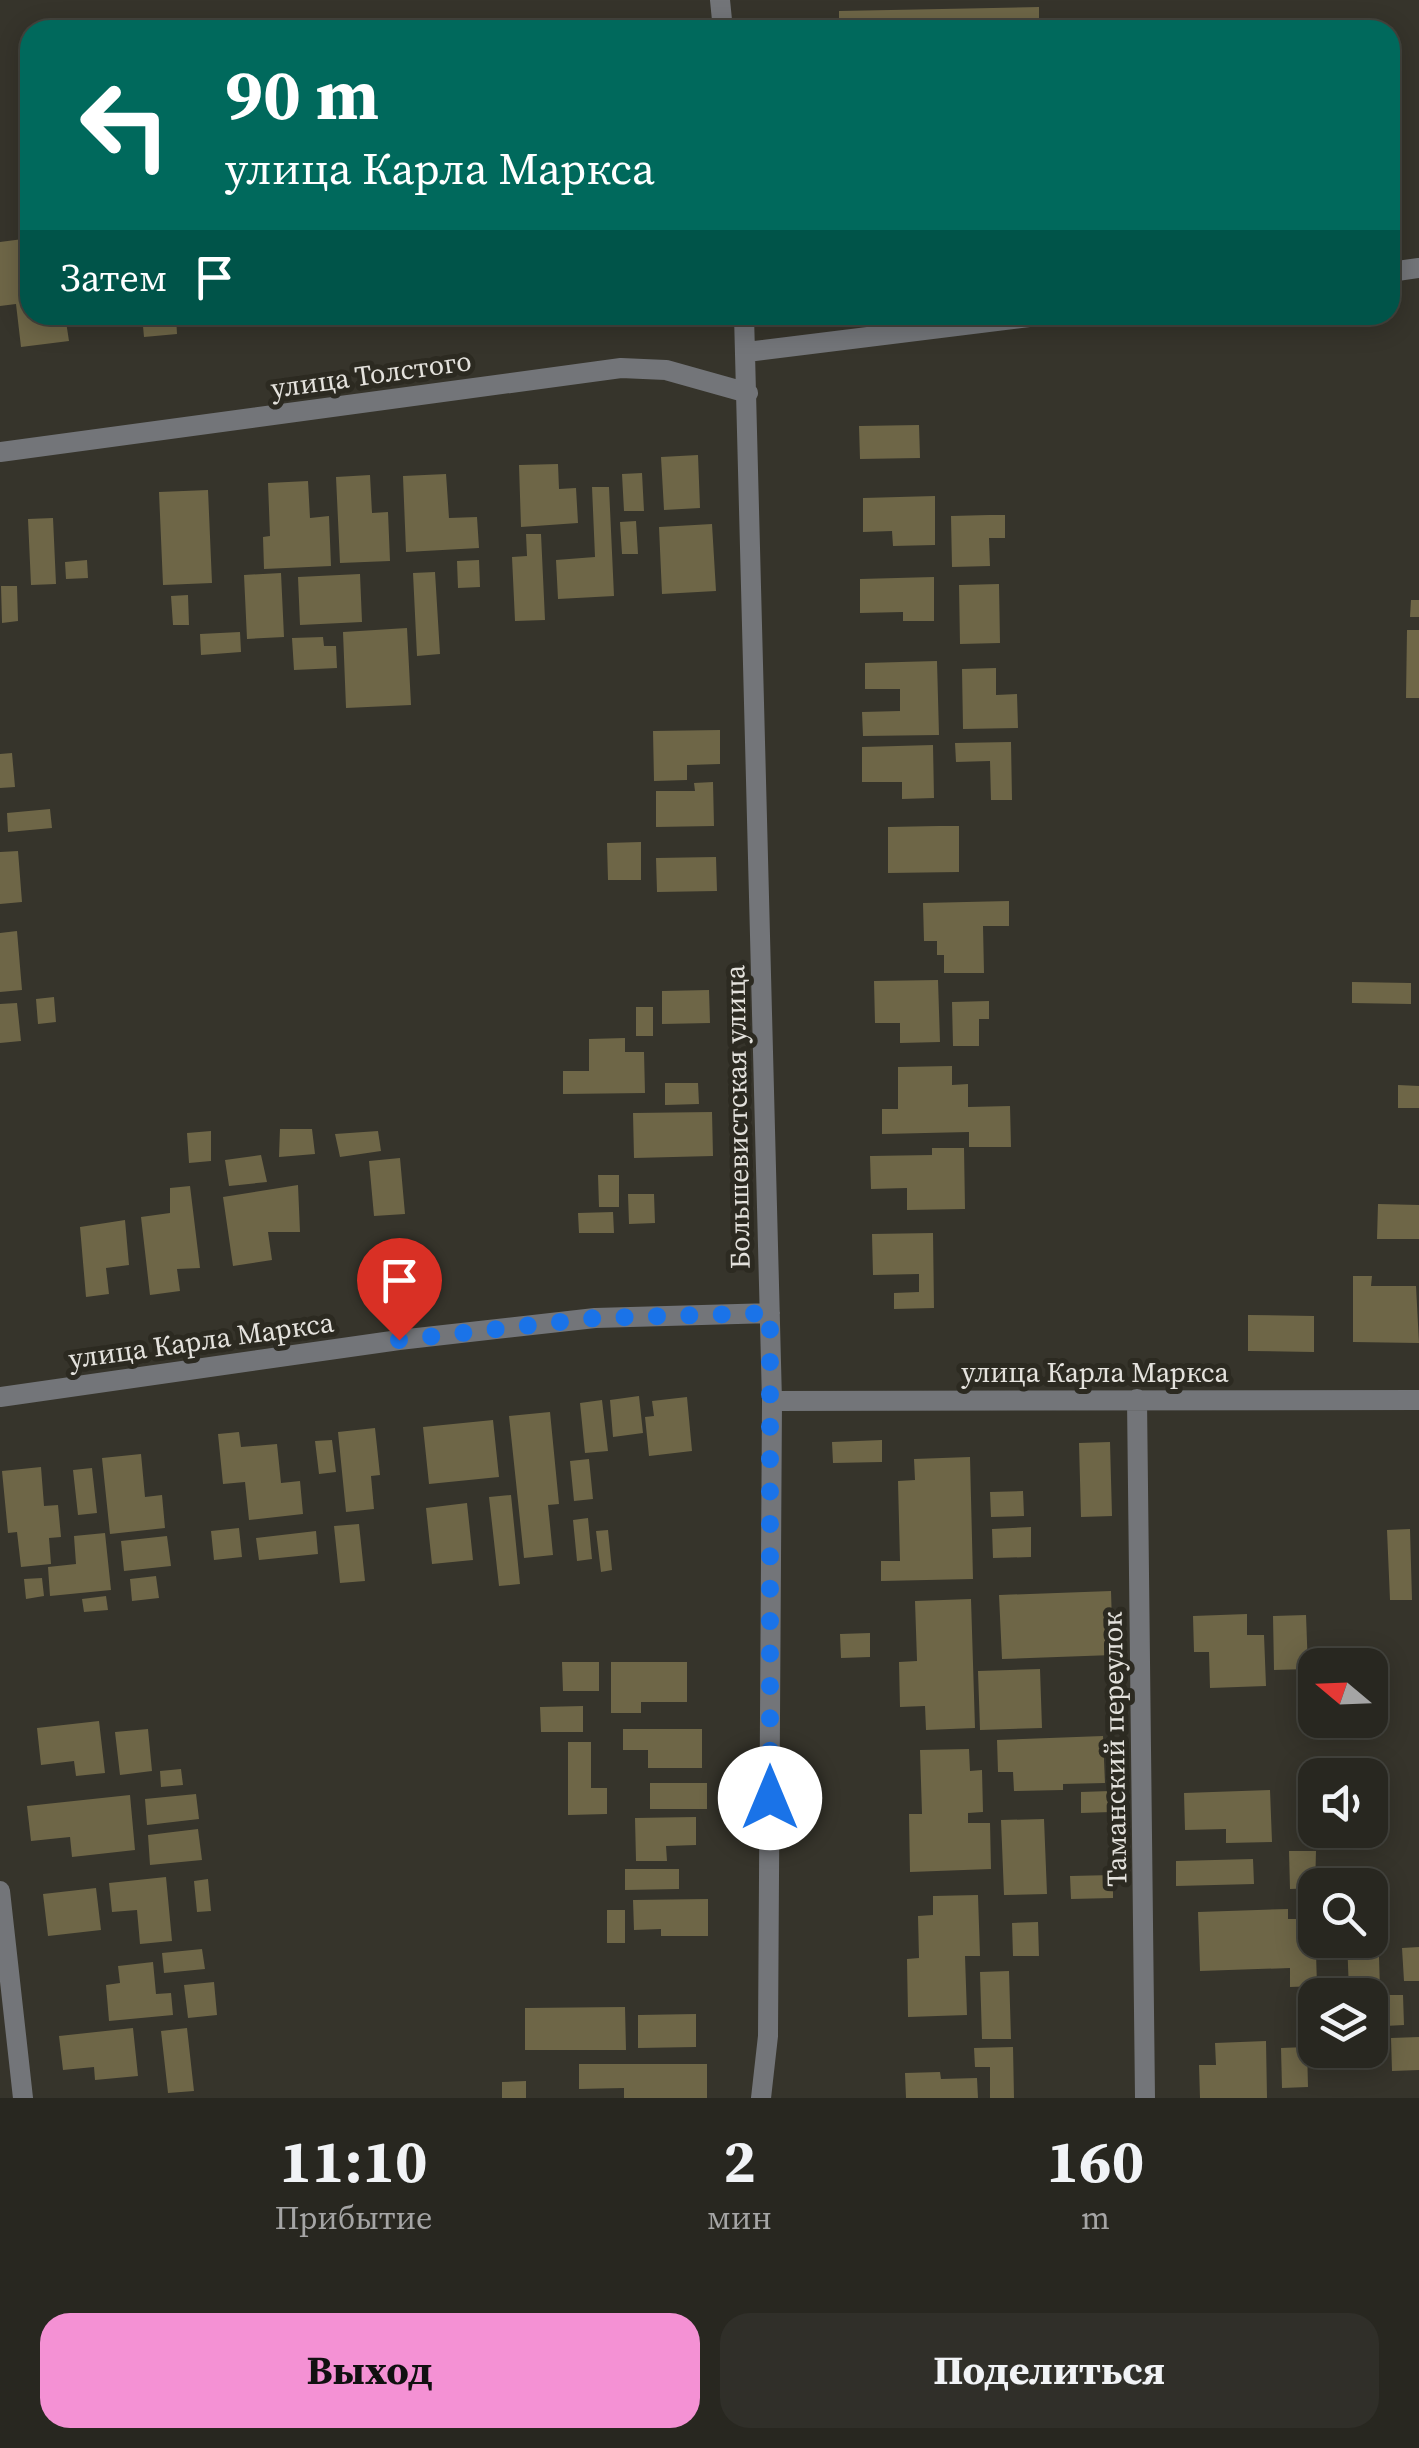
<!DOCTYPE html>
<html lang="ru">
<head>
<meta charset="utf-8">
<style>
	:root { --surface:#282720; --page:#302f29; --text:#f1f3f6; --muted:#a5a5a5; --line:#44443e; --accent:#f491d4 }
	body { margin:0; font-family:"Source Serif 4",serif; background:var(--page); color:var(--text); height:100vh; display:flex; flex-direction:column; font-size:38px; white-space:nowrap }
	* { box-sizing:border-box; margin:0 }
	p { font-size:32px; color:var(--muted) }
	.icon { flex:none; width:55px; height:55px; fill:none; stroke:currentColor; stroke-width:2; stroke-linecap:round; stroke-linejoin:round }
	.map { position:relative; height:2098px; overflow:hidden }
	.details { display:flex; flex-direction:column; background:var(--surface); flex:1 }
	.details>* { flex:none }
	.hud { position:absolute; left:20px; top:20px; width:1380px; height:305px; border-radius:30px; box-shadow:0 5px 25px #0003,0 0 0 2px var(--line); background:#00695c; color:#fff; overflow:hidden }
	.needle { width:65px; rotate:289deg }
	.buttons { position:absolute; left:1298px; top:1648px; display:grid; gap:20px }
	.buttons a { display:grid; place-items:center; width:90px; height:90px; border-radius:20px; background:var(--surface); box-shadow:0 5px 25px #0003,0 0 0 2px var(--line); font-size:50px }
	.pin { position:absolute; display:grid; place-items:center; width:85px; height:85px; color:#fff; margin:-102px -42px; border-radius:50% 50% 50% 0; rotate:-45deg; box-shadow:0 0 10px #0007 }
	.pin .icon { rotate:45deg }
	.me { position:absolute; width:110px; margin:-55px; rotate:0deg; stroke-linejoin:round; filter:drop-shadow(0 0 8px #0008) }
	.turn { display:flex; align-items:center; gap:35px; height:210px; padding:0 40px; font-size:45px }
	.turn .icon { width:130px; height:130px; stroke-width:2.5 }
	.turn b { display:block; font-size:70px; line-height:85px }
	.then { display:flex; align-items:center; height:95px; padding:0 40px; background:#0003; gap:20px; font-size:38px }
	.eta { display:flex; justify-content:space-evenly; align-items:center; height:170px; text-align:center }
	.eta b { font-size:60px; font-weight:700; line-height:70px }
	.primary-button { display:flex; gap:20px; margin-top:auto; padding:20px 40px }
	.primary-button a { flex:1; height:115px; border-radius:30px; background:var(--accent); color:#111; font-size:40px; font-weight:700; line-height:115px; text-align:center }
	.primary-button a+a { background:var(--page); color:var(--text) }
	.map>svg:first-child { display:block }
	.building { fill:#6e6647 }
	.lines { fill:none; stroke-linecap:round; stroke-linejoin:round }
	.street { stroke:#737579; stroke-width:20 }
	.route { stroke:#1a73e8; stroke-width:18; stroke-dasharray:0 32.4 }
	.labels { text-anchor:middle; stroke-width:10; stroke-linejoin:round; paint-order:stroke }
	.street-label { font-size:28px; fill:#e4e2dd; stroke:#2c2a21 }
</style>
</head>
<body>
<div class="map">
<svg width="1419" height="2098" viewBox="0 0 1419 2098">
	<rect width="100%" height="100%" fill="#36342b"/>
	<path class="building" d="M1039,7V30H839V11Z
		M23,239L27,269H30V315H65L69,341L21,347L16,304L0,306V242Z
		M142,315H176L177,334L144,337Z
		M221,315H257L258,321L223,327Z
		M919,425L920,458L860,459L859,426Z
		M698,455L700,508L664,510L661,457Z
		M558,464L559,489L576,488L578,523L521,527L519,465Z
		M642,473L644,511H624L622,474Z
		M446,474L449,518L477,517L479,548L406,552L403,476Z
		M370,475L372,513L388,512L390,561L340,563L336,477Z
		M308,481L310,518L329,516L331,566L264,569L263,537L270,536L268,483Z
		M592,487H609L614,596L558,599L556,560L595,557Z
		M208,490L212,583L163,585L159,492Z
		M935,496V545L893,546L892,531L863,532V498Z
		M989,515H1005V538H989L990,566L952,567L951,516Z
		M53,518L56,584L31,585L28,519Z
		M636,521L638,554H622L620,522Z
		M712,524L716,591L662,594L659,527Z
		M526,534H541L545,620L515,621L512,557L527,556Z
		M87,560L88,578L66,579L65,562Z
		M479,560L480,587L458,588L457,561Z
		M435,572L440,654L417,656L413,573Z
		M281,573L284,637L247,639L244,575Z
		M360,574L362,622L300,625L298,577Z
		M934,577V621H903V612L860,613V579Z
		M999,584L1000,643L960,644L959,585Z
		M1,586H17L18,621L2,623Z
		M188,595L189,625H173L171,596Z
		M1411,600H1419V617H1410Z
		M407,628L411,705L346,708L343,632Z
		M1407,630H1419V698H1406Z
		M240,632L241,652L201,655L200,634Z
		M323,637L324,646H336L337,668L294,670L292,638Z
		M937,661L939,735L863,736L862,712L900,711V689H865V663Z
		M996,668V695L1017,694L1018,728L963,729L962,669Z
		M720,730V764L687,765V780L654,781L653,731Z
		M1011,742L1012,800H991L990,761L956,762L955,743Z
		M933,745L934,798L902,799V782H862V747Z
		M12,753L15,787L0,788V754Z
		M713,782L714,826L656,827V791H695L694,783Z
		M50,809L52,828L8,832L7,813Z
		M939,826H959V872L888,873V827Z
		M641,842V880H608L607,843Z
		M18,851L22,902L0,904V852Z
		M716,857L717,891L657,892L656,858Z
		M1009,901V926H983L984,973H944V955H937V941H924L923,903Z
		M17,931L22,990L0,992V933Z
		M938,980L940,1042L900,1043V1023H875L874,981Z
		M1352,982L1411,983V1004L1352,1003Z
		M709,990L710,1023L662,1024V991Z
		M54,997L56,1022L38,1024L36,999Z
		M989,1001V1019H979V1046H953L952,1002Z
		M17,1003L21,1041L0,1043V1004Z
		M636,1007H653V1036H636Z
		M625,1038V1052H644L645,1093L563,1094V1071H589V1039Z
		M952,1066V1085L968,1084V1107L1010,1106L1011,1147H969V1132L882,1134V1109H898V1067Z
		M665,1083H698L699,1104L665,1105Z
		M1398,1085L1419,1086V1108H1398Z
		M712,1112L713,1156L634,1158L633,1113Z
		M280,1129H312L315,1154L279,1157Z
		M211,1131V1161L189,1163L187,1133Z
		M378,1131L381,1151L340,1157L335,1134Z
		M932,1148H964L965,1209L907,1210V1188L871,1189L870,1156L932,1155Z
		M261,1155L267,1182L229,1186L225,1160Z
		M400,1158L405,1214L374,1216L369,1161Z
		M598,1175H619V1207H599Z
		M298,1185L300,1232H268L272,1260L233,1266L223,1197Z
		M190,1186L200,1268L177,1269L180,1291L150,1295L141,1217L170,1213V1188Z
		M628,1194H654L655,1223L629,1224Z
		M1378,1204L1419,1205V1239H1377Z
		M613,1212L614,1233H579L578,1213Z
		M125,1220L129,1265L106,1268L109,1294L86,1297L80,1227Z
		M933,1233L934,1308L894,1309V1293L919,1292V1274L873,1275L872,1234Z
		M1353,1276H1372L1371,1286H1416L1419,1343L1353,1342Z
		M1248,1315L1314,1316V1352L1248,1351Z
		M639,1396L643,1433L613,1437L610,1400Z
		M687,1397L692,1451L649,1456L645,1417L654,1416L652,1401Z
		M602,1400L608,1451L585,1453L580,1403Z
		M550,1412L559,1504L548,1505L553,1555L524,1558L509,1416Z
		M493,1420L499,1477L429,1484L423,1427Z
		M375,1428L380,1475L371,1476L374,1509L346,1512L338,1432Z
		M239,1432L241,1447L277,1444L281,1483L300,1481L303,1514L249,1520L245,1482L223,1484L218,1434Z
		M332,1440L336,1472L319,1474L315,1441Z
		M882,1440V1462L833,1463L832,1442Z
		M1110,1442L1112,1516L1081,1517L1079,1443Z
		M141,1454L145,1497L162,1495L165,1528L110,1534L102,1458Z
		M970,1457L973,1579L881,1581V1561H900L898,1481L915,1480L914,1459Z
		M589,1459L593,1499L574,1501L570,1461Z
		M41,1467L44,1506L58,1505L61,1537L49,1538L51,1564L21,1567L17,1532L8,1533L2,1471Z
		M92,1468L97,1513L78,1515L73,1470Z
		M1023,1491L1024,1516L991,1517L990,1492Z
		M511,1495L520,1584L499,1586L489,1497Z
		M467,1503L473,1560L432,1564L426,1508Z
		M588,1518L592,1559L577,1561L573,1520Z
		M359,1524L365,1581L340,1583L334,1526Z
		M1031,1527V1557L993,1558L992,1529Z
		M239,1528L242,1557L214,1560L211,1531Z
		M1410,1529L1412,1600H1390L1387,1530Z
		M608,1530L612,1570L601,1572L596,1531Z
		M316,1531L318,1554L259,1560L256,1538Z
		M105,1533L111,1590L50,1596L48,1567L76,1564L74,1536Z
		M167,1536L171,1566L124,1571L121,1541Z
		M156,1576L159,1598L132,1601L130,1579Z
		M42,1578L44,1596L26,1599L24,1579Z
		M1111,1591L1113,1655L1002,1659L999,1595Z
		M106,1596L108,1610L84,1612L82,1599Z
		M971,1599L975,1728L926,1730L925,1706L900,1707L899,1662L917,1661L915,1601Z
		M1247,1614V1635H1264L1266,1686L1210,1688L1209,1652H1194L1193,1616Z
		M1306,1615L1308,1669L1274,1670L1273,1616Z
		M870,1633V1657L841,1658L840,1634Z
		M562,1662H599V1691H563Z
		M611,1662H687V1702H641V1713H611Z
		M1040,1669L1042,1728L980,1730L978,1671Z
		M583,1706V1732H541L540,1707Z
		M99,1721L105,1773L76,1776L74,1761L41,1765L37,1728Z
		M148,1729L152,1771L120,1775L115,1732Z
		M623,1729H702V1768H648V1750H623Z
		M1103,1736L1105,1783L1063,1784V1790L1014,1791L1013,1772H998L997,1740Z
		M568,1742H591V1788H607V1814L568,1815Z
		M969,1749L970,1771L982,1770L983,1812L968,1813V1823H990L991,1869L910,1872L909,1814H922L920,1750Z
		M181,1769L183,1785L161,1787L160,1771Z
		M650,1783H707V1809H650Z
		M1270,1790L1272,1842L1226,1843V1829L1185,1830L1184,1793Z
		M1110,1791L1111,1812L1081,1813V1792Z
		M196,1794L199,1819L147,1825L145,1799Z
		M130,1795L135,1850L72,1857L70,1837L31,1841L27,1806Z
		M696,1817V1845L666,1846L667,1861H636L635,1818Z
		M1044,1819L1047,1894L1004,1895L1001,1820Z
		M198,1829L202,1860L150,1865L148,1835Z
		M1289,1851H1316L1315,1888L1290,1889Z
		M1253,1859L1254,1884L1176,1886V1861Z
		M625,1869H679V1889L625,1890Z
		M1113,1875V1898L1071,1899L1070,1876Z
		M166,1877L172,1941L140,1944L137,1910L112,1912L109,1883Z
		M208,1879L211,1911L197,1912L194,1881Z
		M96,1888L101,1930L48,1936L43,1894Z
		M978,1895L980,1956H965L967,2015L908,2017L907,1959L919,1958L918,1916L933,1915V1896Z
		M708,1899V1936H661V1929L634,1930L633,1900Z
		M1288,1909V1919H1315L1317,1986L1290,1987V1968L1200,1971L1198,1912Z
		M607,1910H625V1943H607Z
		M1038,1922L1039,1956H1013L1012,1923Z
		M1378,1924L1380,1990L1349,1991L1347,1940H1370V1925Z
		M1419,1947V1981H1404L1402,1948Z
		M202,1949L205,1969L164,1973L162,1953Z
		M153,1962L156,1994L171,1993L173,2015L109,2021L106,1985L120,1983L118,1966Z
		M1009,1971L1011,2039H982L980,1972Z
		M214,1982L217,2015L188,2018L184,1985Z
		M1384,1995H1403L1404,2025L1385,2026Z
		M625,2007L626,2050H525V2008Z
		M696,2014V2047L638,2048V2015Z
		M133,2028L138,2076L95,2080L94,2067L63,2070L59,2036Z
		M187,2028L194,2091L168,2093L161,2031Z
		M1419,2037V2070L1392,2071L1391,2038Z
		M1266,2041L1267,2098H1200L1199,2065H1216L1215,2043Z
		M1013,2047L1014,2098H990V2067H975L974,2048Z
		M1307,2047L1308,2087L1282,2088L1281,2048Z
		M579,2064H707V2098H624V2088L579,2089Z
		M940,2072L941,2079L977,2078L978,2098H906L905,2073Z
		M526,2081V2098H502V2082Z"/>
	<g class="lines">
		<path class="street" d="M720,0L723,30
			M1390,272L1419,268
			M744,315L772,1401L768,2036L761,2098
			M747,352L1045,315
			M0,452L621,368L666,370L748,393
			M0,1397L399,1340L595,1318L770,1313
			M1137,1399L1145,2098
			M772,1401L1419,1400
			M0,1891L23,2098"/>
	</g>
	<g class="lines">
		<path class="route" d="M399,1340L595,1318L770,1313V1798"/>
	</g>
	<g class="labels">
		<g class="street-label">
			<text transform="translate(371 374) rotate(-8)" y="10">улица Толстого</text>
			<text transform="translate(737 1117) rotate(-91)" y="10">Большевистская улица</text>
			<text transform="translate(201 1340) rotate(-8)" y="10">улица Карла Маркса</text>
			<text x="1095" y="1382">улица Карла Маркса</text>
			<text transform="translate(1114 1749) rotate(-91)" y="10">Таманский переулок</text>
		</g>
	</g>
</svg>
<div class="buttons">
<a><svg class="needle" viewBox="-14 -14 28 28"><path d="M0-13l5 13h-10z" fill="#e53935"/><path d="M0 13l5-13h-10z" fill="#a5a5a5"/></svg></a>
<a><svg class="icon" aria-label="sound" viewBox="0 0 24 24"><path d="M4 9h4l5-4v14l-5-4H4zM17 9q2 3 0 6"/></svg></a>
<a><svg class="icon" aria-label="search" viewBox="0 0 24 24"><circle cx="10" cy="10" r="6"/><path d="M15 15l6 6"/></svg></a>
<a><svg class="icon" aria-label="layers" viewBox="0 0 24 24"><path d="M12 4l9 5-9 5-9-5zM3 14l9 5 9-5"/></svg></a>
</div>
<div class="pin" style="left:399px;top:1340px;background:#d93025"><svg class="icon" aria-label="arrive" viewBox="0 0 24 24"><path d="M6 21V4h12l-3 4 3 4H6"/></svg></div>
<svg class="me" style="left:770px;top:1798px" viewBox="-20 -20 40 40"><circle r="19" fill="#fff"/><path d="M0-13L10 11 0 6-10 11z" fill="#1a73e8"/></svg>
<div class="hud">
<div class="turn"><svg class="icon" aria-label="left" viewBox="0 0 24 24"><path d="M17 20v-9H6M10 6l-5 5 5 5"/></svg><div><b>90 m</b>улица Карла Маркса</div></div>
<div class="then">Затем<svg class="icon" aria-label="arrive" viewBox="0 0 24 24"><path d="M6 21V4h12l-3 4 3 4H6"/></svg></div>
</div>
</div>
<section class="details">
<div class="eta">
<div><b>11:10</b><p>Прибытие</p></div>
<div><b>2</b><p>мин</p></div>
<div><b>160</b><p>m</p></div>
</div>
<div class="primary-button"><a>Выход</a><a>Поделиться</a></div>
</section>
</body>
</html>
